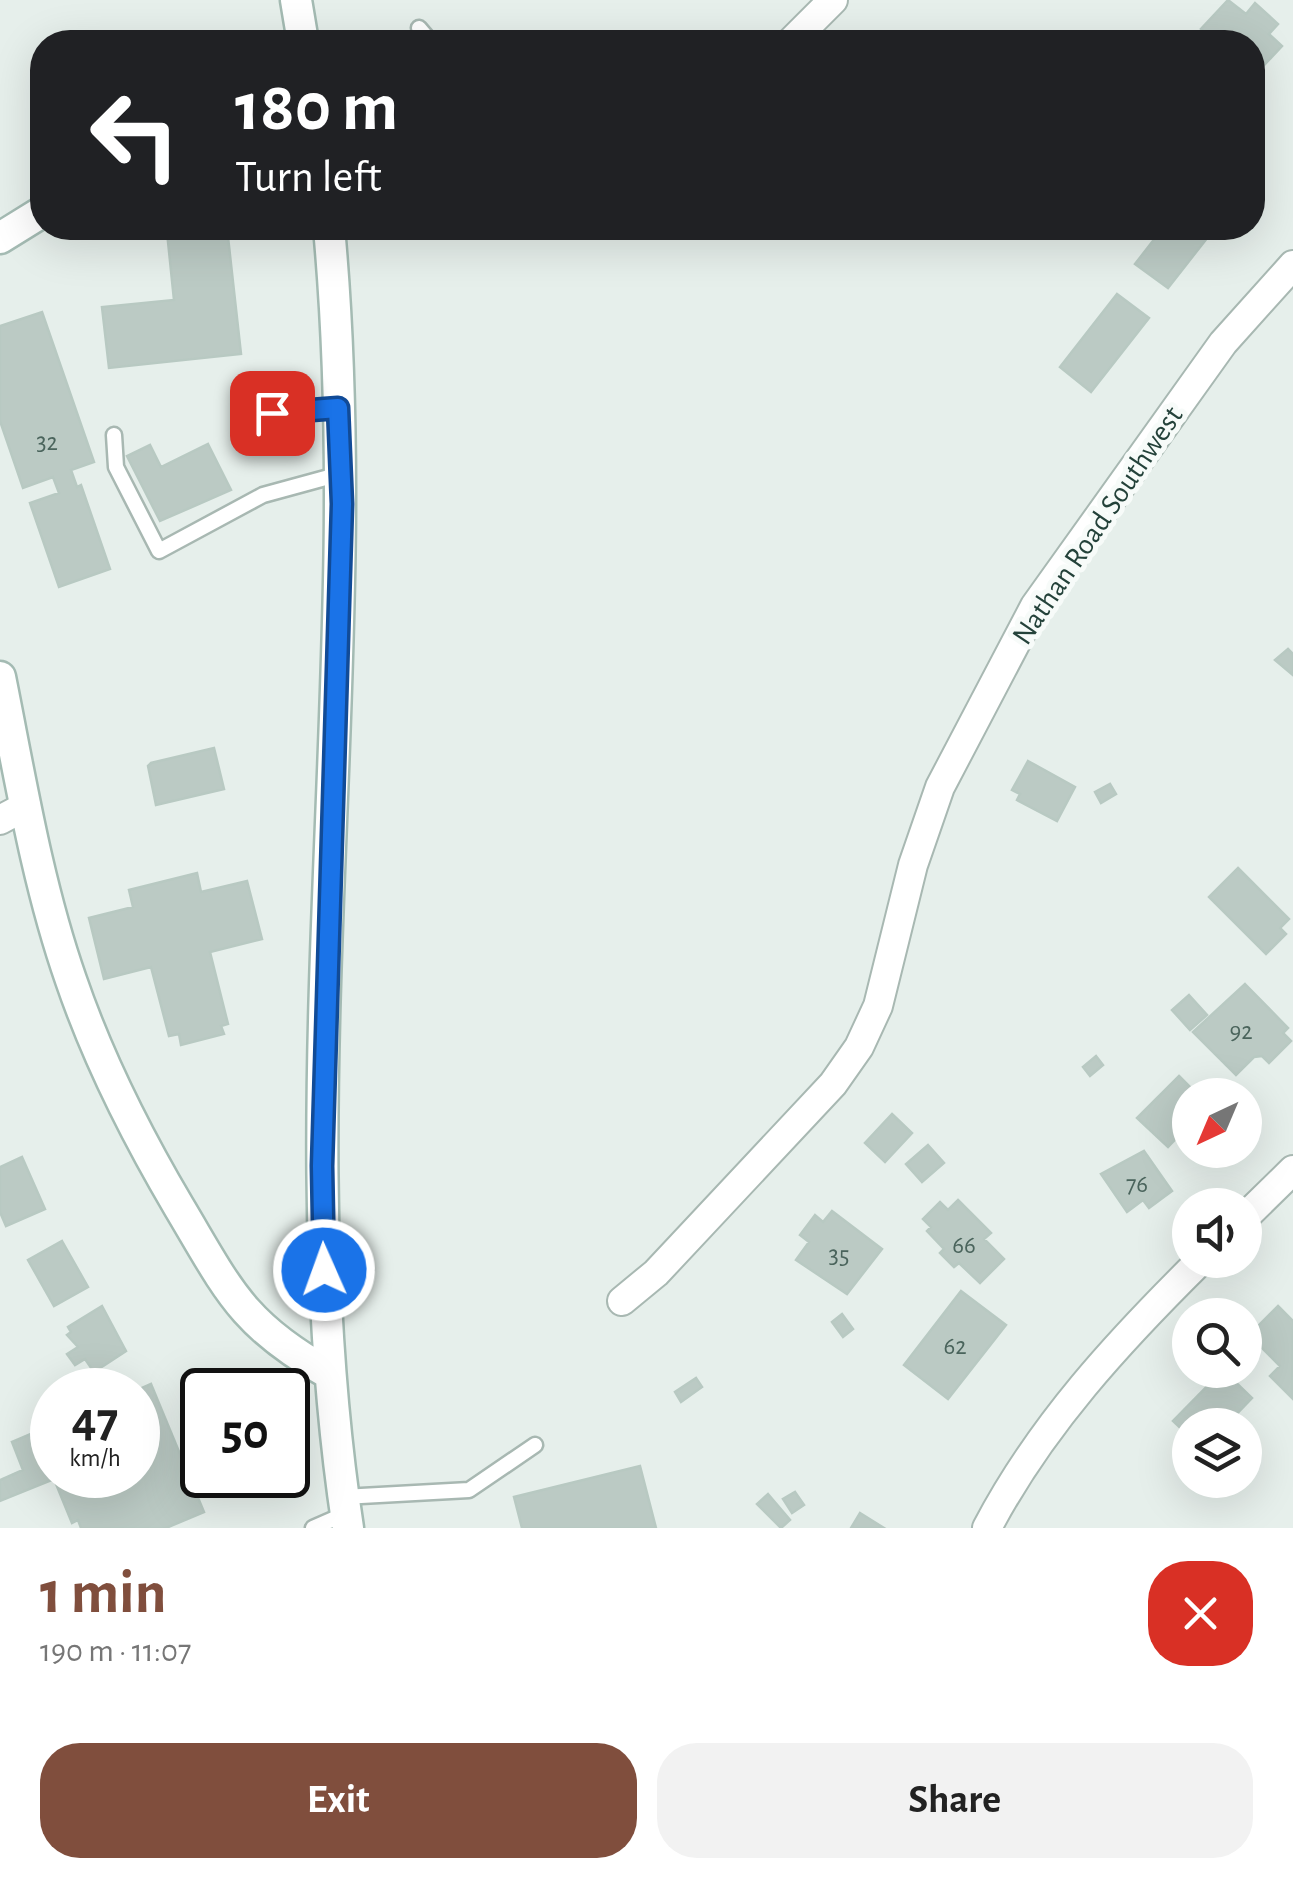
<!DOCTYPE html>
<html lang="en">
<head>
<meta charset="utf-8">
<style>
	:root { --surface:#fff; --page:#f2f2f2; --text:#222; --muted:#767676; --accent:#804e3d }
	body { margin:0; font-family:"Alegreya Sans",sans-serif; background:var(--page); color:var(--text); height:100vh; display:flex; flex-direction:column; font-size:38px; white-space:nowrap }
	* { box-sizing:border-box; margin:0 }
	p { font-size:32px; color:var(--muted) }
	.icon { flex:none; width:55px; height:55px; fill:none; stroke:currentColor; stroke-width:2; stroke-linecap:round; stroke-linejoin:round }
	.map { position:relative; height:1528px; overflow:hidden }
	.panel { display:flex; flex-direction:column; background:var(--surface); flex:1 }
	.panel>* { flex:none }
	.banner { position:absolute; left:30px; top:30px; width:1235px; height:210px; border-radius:40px; box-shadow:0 10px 40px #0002; background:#202124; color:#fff; overflow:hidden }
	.needle { width:65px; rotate:224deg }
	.controls { position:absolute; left:1172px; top:1078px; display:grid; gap:20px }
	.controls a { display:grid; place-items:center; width:90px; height:90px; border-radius:50%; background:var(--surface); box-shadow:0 10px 40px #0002; font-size:50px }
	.speed { position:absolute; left:30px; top:1368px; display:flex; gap:20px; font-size:50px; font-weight:700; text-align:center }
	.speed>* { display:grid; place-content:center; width:130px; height:130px; border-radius:50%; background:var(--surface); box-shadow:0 10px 40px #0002; line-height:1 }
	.speed small { font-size:25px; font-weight:400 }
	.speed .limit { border:5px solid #111; border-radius:15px; background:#fff; color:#111 }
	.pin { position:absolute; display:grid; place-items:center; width:85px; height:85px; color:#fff; margin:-42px; border-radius:20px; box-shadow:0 5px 15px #0006 }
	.me { position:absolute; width:110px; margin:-55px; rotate:358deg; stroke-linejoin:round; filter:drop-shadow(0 0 8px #0008) }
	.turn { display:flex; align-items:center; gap:35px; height:210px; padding:0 40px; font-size:45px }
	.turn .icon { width:130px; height:130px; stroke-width:2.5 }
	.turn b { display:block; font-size:70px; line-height:85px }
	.round { display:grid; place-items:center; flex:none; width:105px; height:105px; border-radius:40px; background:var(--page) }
	.headline { display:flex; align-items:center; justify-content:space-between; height:170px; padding:0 40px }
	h1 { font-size:60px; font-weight:600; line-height:75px; color:var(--accent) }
	.button { display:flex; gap:20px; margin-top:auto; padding:20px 40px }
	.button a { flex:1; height:115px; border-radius:40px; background:var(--accent); color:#fff; font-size:40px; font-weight:600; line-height:115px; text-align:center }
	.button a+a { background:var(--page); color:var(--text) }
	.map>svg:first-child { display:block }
	.building { fill:#bbcac4; stroke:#b8c9c2; stroke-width:2.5 }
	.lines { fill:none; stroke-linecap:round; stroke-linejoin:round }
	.lane-casing { stroke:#a8b8b2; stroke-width:19 }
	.street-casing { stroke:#a8b8b2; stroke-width:32 }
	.secondary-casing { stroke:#a4bbb3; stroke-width:35 }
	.lane { stroke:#fff; stroke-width:14 }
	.street { stroke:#fff; stroke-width:28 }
	.secondary { stroke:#fff; stroke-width:30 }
	.route-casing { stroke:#114b97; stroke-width:25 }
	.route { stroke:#1a73e8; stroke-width:18 }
	.labels { text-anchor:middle; stroke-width:10; stroke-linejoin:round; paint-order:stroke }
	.number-label { font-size:25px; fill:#4a645c }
	.street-label { font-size:30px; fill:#24423a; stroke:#f7fbf9 }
</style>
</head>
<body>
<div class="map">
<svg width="1293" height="1528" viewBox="0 0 1293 1528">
	<rect width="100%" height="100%" fill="#e6efeb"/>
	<path class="building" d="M1228,0L1246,14L1255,3L1278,24L1269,34L1282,46L1252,78V42H1216L1201,29Z
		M183,228H227L241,354L109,368L102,307L174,300L167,232Z
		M1163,228H1215L1168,288L1135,264Z
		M1117,294L1149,318L1091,392L1060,367Z
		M42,312L94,462L71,470L77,487L81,485L110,569L59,587L30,503L59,493L53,477L23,488L0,421V326Z
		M208,444L231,490L160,521L127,456L150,445L161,467Z
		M1288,649L1293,654V675L1275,660Z
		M214,748L224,789L156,805L148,766L151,763Z
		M1028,761L1075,787L1057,821L1017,800L1020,794L1012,790Z
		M1110,784L1116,794L1101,803L1095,792Z
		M1238,868L1289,919L1280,928L1286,934L1266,954L1209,897Z
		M197,873L201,892L247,881L262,939L210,952L228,1024L221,1026L224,1034L181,1045L179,1034L169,1036L151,967L104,979L89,918L133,907L129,890Z
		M1245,984L1288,1028L1283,1033L1291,1041L1269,1063L1262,1056L1254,1057L1236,1075L1193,1032Z
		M1189,995L1207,1015L1190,1030L1172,1010Z
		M1096,1056L1103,1065L1090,1076L1083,1067Z
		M1179,1076L1198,1095H1190V1124L1168,1147L1137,1118Z
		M892,1114L912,1133L885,1162L865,1143Z
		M928,1145L944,1163L922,1182L906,1164Z
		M1144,1151L1172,1191L1149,1208L1143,1200L1127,1212L1101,1174Z
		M22,1157L45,1209L6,1226L0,1212V1167Z
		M958,1200L991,1233L984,1239L1004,1259L980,1283L959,1263L954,1267L940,1253L944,1249L927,1231L931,1227L923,1219L940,1202L948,1210Z
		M832,1211L882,1249L847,1294L796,1260L809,1242L800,1235L815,1215L823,1222Z
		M62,1241L88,1287L54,1306L28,1260Z
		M961,1291L1006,1325L948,1399L904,1365Z
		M102,1306L126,1351L94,1372L85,1359L75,1365L67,1354L78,1347L67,1335L71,1332L68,1327Z
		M1278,1306L1293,1321L1292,1398L1270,1376L1280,1366L1249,1335Z
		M842,1314L853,1329L843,1337L832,1322Z
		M1223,1370L1252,1398L1226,1425H1190V1437L1173,1421Z
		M696,1378L702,1387L681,1402L675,1392Z
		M151,1384L204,1512L166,1528H81L78,1520L72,1523L54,1479L0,1501V1480L23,1470L12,1442L52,1425V1475H138L137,1390Z
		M640,1466L656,1528H522L514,1497Z
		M795,1492L804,1505L792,1513L783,1499Z
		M768,1494L790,1520L781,1528L757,1504Z
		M860,1513L884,1528H851Z"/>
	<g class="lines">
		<defs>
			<path id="lane" d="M419,28L431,42
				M272,413L339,408
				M114,435L116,467L159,551L263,495L340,474
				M343,1497L469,1490L535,1445
				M313,1528L345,1514"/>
			<path id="street" d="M791,42L833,0
				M0,820L26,806
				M1245,1217L1293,1170
				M622,1301L656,1273L833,1084L859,1047L878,1006L913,865L940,787L1035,606L1223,343L1293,265
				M987,1528C1041,1425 1119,1341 1201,1260"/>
			<path id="secondary" d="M296,0L303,42
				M329,228C369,660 282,1097 348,1528
				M0,238L42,212
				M0,677C20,777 37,883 71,980C98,1059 137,1136 179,1207C228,1289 241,1324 328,1373"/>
		</defs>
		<use href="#lane" class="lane-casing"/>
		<use href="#street" class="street-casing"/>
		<use href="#secondary" class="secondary-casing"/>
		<use href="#lane" class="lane"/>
		<use href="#street" class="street"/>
		<use href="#secondary" class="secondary"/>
	</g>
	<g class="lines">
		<defs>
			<path id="route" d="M272,413L338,408L342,504L322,1166L324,1270"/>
		</defs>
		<use href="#route" class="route-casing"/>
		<use href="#route" class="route"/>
	</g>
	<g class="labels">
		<g class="number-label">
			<text x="47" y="450">32</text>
			<text x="1241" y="1039">92</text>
			<text x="1137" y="1192">76</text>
			<text x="964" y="1253">66</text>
			<text x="839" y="1263">35</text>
			<text x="955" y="1354">62</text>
		</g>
		<g class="street-label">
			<text transform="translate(1097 525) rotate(-56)" y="10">Nathan Road Southwest</text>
		</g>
	</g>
</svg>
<div class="controls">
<a><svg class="needle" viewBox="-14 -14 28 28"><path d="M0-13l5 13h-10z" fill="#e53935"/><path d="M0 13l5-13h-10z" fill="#767676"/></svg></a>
<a><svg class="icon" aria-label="sound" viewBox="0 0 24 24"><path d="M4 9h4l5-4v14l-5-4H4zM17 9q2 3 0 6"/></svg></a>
<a><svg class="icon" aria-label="search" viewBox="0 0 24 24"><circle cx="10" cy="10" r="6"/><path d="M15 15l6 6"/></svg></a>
<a><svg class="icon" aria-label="layers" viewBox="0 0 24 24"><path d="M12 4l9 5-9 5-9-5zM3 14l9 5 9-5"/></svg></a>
</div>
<div class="speed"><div>47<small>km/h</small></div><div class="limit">50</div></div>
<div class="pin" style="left:272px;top:413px;background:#d93025"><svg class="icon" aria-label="arrive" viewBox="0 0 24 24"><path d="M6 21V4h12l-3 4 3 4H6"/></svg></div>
<svg class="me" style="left:324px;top:1270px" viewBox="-20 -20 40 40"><circle r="17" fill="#1a73e8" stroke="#fff" stroke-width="3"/><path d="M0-11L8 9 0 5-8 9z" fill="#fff"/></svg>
<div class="banner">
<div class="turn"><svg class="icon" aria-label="left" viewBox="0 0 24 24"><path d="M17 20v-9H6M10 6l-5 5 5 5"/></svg><div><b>180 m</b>Turn left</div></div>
</div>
</div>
<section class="panel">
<div class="headline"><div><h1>1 min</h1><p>190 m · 11:07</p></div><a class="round" style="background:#d93025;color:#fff"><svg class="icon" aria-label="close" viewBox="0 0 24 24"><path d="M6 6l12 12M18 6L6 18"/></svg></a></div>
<div class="button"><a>Exit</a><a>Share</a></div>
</section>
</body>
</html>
